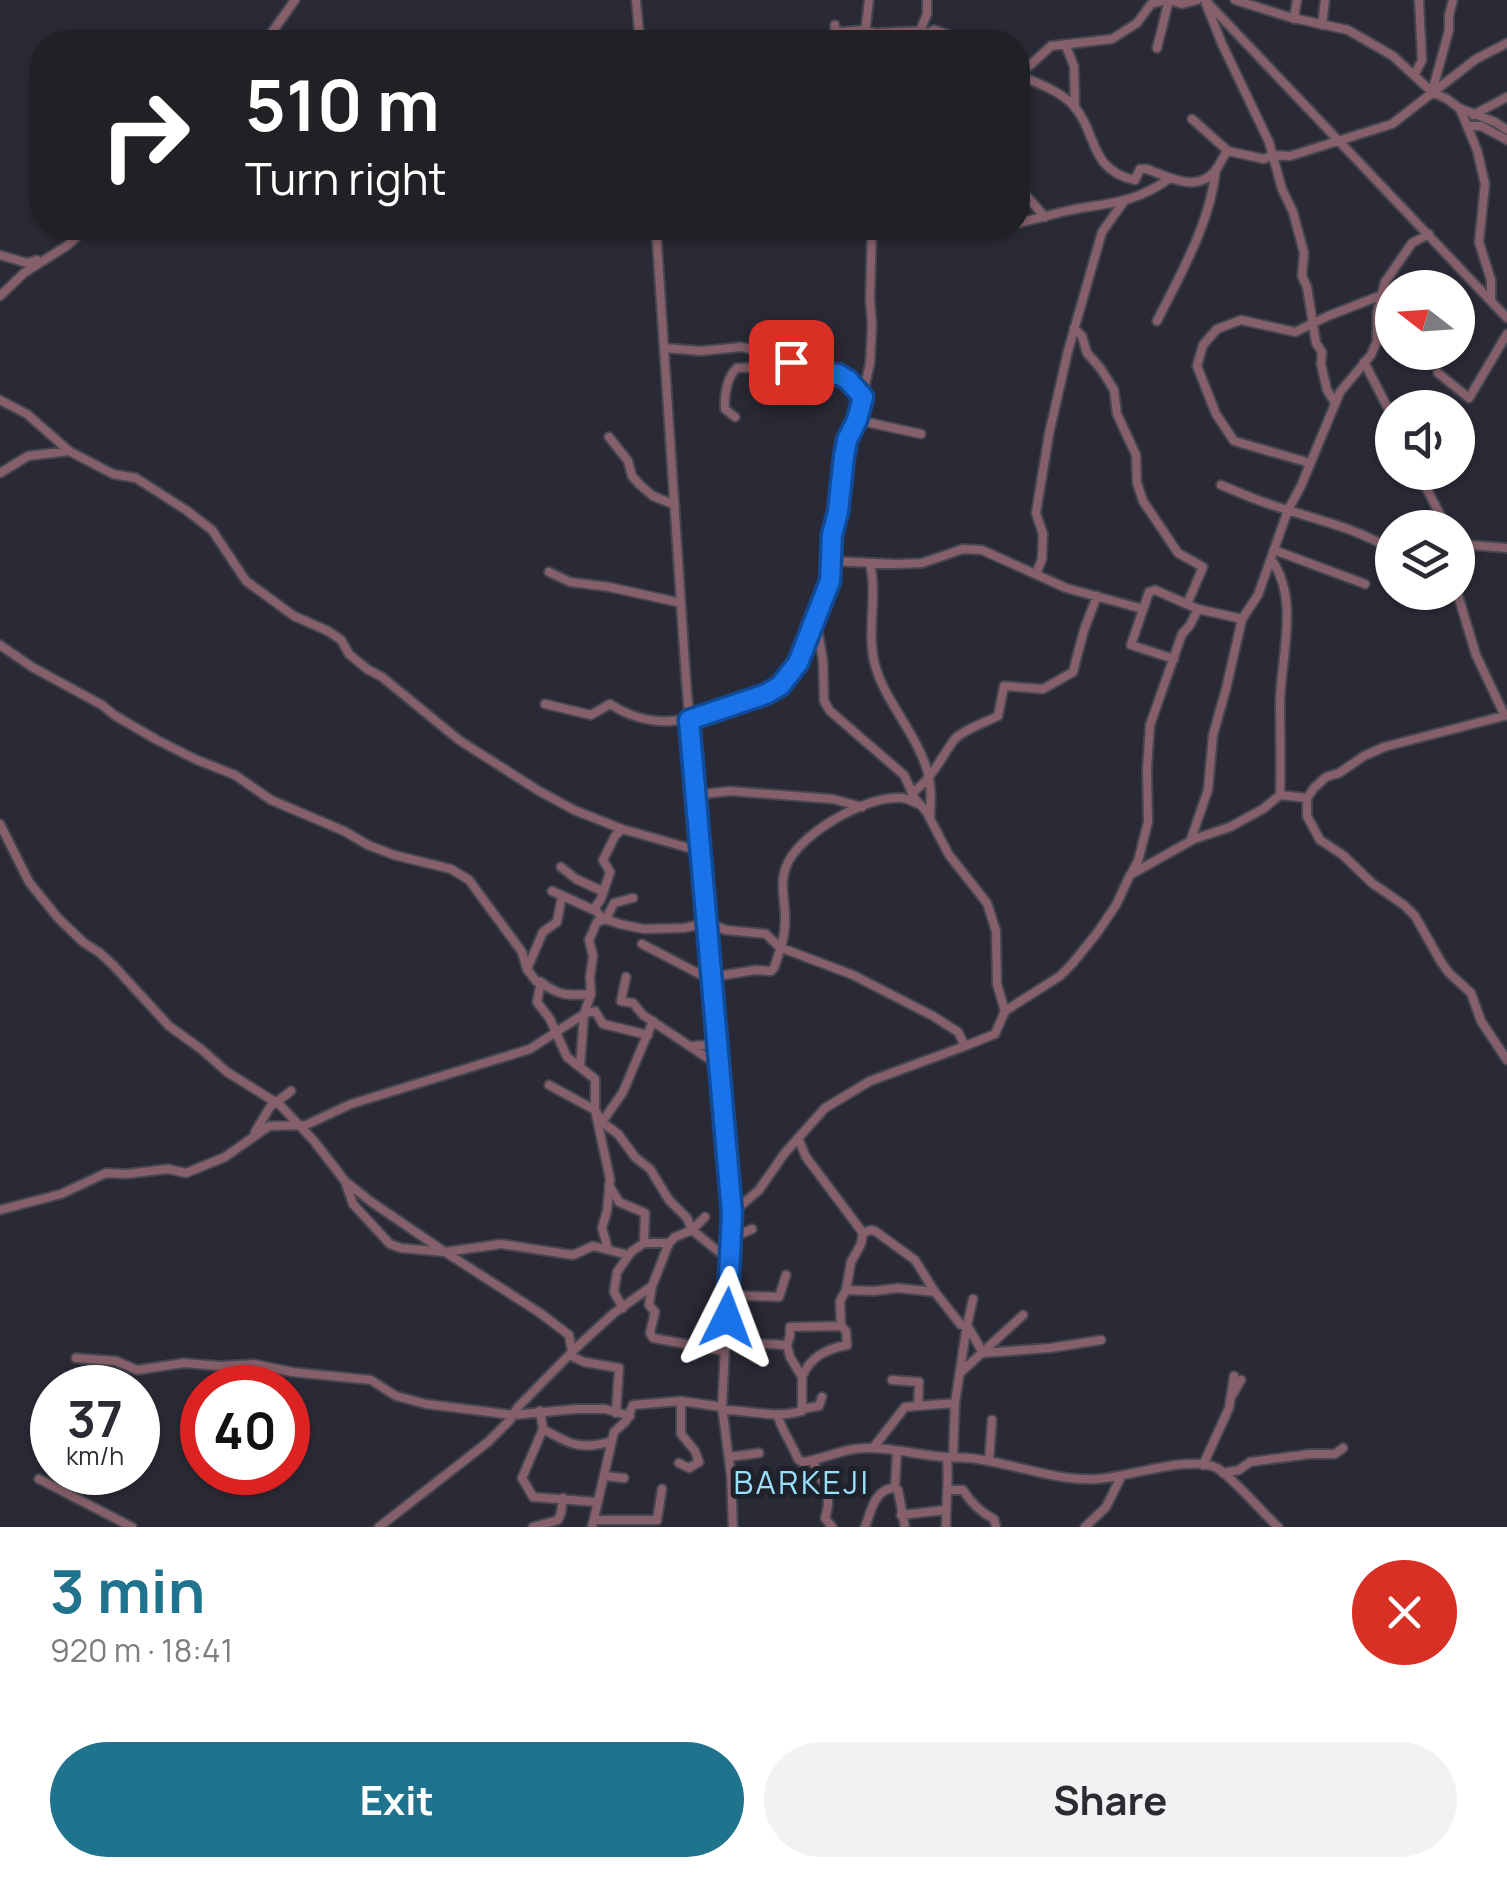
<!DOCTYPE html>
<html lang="en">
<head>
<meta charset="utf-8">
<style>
	:root { --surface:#fff; --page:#f2f2f3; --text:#2b2b33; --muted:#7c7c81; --accent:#20738d }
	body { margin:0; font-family:Manrope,sans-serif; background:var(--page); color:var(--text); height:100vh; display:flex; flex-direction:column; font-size:38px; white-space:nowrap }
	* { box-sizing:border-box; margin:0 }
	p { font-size:32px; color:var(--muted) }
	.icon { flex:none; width:55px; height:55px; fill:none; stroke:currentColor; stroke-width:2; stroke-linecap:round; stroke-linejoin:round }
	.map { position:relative; height:1527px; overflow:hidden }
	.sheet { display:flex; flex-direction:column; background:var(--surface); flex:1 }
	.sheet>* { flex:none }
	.banner { position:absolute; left:30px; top:30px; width:1000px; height:210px; border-radius:40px; box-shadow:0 2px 8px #0004; background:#202124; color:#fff; overflow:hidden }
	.needle { width:65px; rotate:287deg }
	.buttons { position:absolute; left:1375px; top:270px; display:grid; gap:20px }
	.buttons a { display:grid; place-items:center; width:100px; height:100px; border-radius:50%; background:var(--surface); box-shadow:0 2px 8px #0004; font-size:50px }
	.speed { position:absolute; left:30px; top:1365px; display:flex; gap:20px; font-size:50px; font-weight:700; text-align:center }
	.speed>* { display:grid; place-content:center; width:130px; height:130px; border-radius:50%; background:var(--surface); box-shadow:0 2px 8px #0004; line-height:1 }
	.speed small { font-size:25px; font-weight:400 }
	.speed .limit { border:15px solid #d22; background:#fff; color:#111 }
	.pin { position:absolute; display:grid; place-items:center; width:85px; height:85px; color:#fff; margin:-42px; border-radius:20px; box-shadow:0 5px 15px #0006 }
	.me { position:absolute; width:110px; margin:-55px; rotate:3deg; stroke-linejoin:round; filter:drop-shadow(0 0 8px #0008) }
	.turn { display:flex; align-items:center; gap:35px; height:210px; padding:0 50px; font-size:45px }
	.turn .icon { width:130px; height:130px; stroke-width:2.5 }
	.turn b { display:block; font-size:70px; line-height:85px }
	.round { display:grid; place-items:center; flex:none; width:105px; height:105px; border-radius:52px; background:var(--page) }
	.summary { display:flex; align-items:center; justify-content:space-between; height:170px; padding:0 50px }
	h1 { font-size:60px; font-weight:700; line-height:75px; color:var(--accent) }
	.action { display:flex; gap:20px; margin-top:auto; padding:20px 50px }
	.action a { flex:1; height:115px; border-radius:60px; background:var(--accent); color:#fff; font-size:40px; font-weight:700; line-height:115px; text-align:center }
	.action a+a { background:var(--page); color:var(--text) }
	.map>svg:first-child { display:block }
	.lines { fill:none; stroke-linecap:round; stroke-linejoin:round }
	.minor-casing { stroke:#44454f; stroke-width:12 }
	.minor { stroke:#855f6a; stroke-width:8 }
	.route-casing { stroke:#114b97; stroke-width:25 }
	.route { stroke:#1a73e8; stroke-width:18 }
	.labels { text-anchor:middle; stroke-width:10; stroke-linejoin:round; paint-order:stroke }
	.quarter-label { font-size:32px; letter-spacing:2.5px; fill:#98e0fb; stroke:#1f212b }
</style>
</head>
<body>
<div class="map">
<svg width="1507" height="1527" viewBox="0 0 1507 1527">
	<rect width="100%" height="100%" fill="#292a35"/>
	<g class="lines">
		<defs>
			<path id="minor" d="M636,0L640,42
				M927,0V14L920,31L928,33L934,30L947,34L953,42
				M1170,0L1182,4L1197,0
				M1205,0L1507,318
				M1235,0L1289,17L1348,30L1393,56L1432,92L1447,99L1459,108L1495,122L1507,130
				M1206,4L1222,44L1269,142L1282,189L1293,212L1304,253L1302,276L1307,287L1316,343L1322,352L1321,364L1327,390L1335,403
				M1294,19L1297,0
				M835,25V29L840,32L864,30L875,33L920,31
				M1322,25L1325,0
				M265,42L295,0
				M864,42L869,0
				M1065,44L1074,66L1075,108
				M1157,48L1169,0
				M1415,74L1422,60L1419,0
				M1018,75C1035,82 1060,91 1073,105C1098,133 1088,170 1135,180L1140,169H1147C1168,177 1197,193 1215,171C1221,164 1221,158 1228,151L1264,159L1272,155L1290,156L1392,124L1476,59L1507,43
				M1018,76L1051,46L1112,39L1137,23L1151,4L1166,0
				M1432,92L1449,30V15L1453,0
				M1460,109L1477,150L1485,184L1479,242L1491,280V301
				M1473,115L1507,97
				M1192,119L1228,151
				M1467,126H1481L1507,140
				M1018,189L1022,191L1045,217
				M1018,223C1041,218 1065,210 1088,207C1121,202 1143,198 1170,178
				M656,228L686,680L732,1213L722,1407L731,1475L733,1527
				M872,228L870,299L872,325L870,363L860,408L847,440L838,512L832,535L830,581L816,620L823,661L824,701L830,711L904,775L915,799L926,811L949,855L987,903L996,931L997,984L1005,1011
				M0,255L27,263L37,260
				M0,296L24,273L68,245L86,228
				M1157,321C1181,273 1210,224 1216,169
				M1074,328L1082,336L1087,353L1101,369L1114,390L1117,414L1136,455L1137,483L1143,501L1178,553L1203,567L1187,604
				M665,348L701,351L741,347L781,356L798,367
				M1364,362L1392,416
				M1438,373L1469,398L1507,334
				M0,400L27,414L69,451L113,474L136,478L186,510L212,530L246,581L294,616L328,631L341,640L349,654L367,669L382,677L459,740L495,763L539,791L574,810L622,829L700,851
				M735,417L725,409C724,396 727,376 737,368L789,366L815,376L838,374L848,379L863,397
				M857,420L921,434
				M609,437L628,461L632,476L640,485L653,496L675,505
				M1310,463L1234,441L1216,414L1197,366L1203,345L1217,329L1241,320L1295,332L1328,316L1382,295
				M1418,472L1447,528
				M0,473L28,456L69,451
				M1221,485C1236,491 1251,498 1266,503C1308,518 1354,526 1392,550
				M1458,544L1507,548
				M1274,550L1365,584
				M1271,559C1300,599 1281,656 1280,702C1280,733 1281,764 1280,795
				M831,561L896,564L922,563L963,549L982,550L1066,588L1143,609
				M870,564C878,597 866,632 875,665C885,701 913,729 925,764C932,781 931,800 930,818
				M549,572L570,582L609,587L681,603
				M1036,574L1042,559L1043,534L1036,513L1049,434L1068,351L1102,232L1125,200
				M1457,592L1476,655L1505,716
				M0,645L32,667L102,705L114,715L157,740L197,760L235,775L271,800L344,831L368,845L394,855L451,869L469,880L522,952L527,969
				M1174,659L1131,645L1149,592L1155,590L1198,609L1242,619
				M545,704L591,715L610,704C658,735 694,718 743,701C758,695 772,693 784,681C801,665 807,640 816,620
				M912,793C932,779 940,759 954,740C961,731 986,722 998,716L1004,686L1043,689L1073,672L1084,630L1097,596
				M696,795L730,791L833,799L862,807
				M1307,798V816L1320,840L1343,855L1372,883L1404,905L1415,916L1441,962L1449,973L1471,993L1481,1021L1507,1060
				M0,824L29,882L58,918L83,942L100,953L113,965L169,1026L201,1049L227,1072L280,1105L314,1141L345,1181L353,1204L390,1244L401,1248L445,1252L540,1313L569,1335L572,1352
				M1191,839L1208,790L1213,735L1226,689L1242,619L1258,595L1288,510L1301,486L1340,392L1371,355L1377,341V313L1385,282L1412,243L1429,234
				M561,867L576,879L602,891
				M1132,872L1138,861L1148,822L1147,769L1150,725L1182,634L1190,625L1198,609
				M552,891L596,911L602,918L620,924L644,929L684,928L707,923L726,930L766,934L779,947L853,975L933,1016L958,1032L965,1046L995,1034L1005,1011L1060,976L1072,964L1097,933L1116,905L1130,875L1194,839L1230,827L1263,809L1280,795L1307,798L1314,788L1326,777L1339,773L1364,756L1384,747L1507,715
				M562,896L557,922L543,932L527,969L536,981L541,982L537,1002L550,1019L567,1057L595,1079V1110L602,1122L618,1134L635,1157L650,1169L669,1200L687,1218L692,1230L719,1252L730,1257
				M596,911V906L601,899L610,872L603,860L615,836L622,829
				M642,944L711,980
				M626,977L621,1001L633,1003L643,1015L718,1065
				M711,977L756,970L771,971L774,968C779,953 785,938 785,922C786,904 779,884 786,867C797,835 863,798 895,798C904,797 910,800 918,804
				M541,982C558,996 570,996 591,994
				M692,1046L706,1045L717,1037
				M580,1067L584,1014L591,994L590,977L593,956L589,940L597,922L606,919L614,903L633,898
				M549,1085L595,1110L610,1179L607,1211L602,1228L608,1249
				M602,1122L623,1092L653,1021
				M255,1132L270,1107L291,1091
				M798,1138L806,1157L863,1233
				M345,1181L370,1201L445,1252L501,1244L573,1255L593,1246L628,1255
				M609,1185L619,1202L645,1213L644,1243
				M0,1210L61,1194L106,1173L126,1174L168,1169L186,1173L225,1157L269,1126L306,1125L351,1104L530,1049L584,1014L595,1011L603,1024L648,1035
				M732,1213L759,1190L784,1154L825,1108L870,1081L965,1046
				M731,1238L752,1229
				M652,1286L649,1305L655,1312L650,1333L653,1338L724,1351
				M846,1290L874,1291L898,1288L935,1292
				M729,1295L779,1297L786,1275
				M973,1299L967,1325L983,1353L1050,1348L1101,1340
				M623,1308L614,1292L617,1272L631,1252L644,1243H669
				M726,1342L787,1345
				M569,1355L584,1362L619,1368L616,1413
				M76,1358L116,1361L137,1370L184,1363L220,1366L254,1364L292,1372L371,1380L396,1396L426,1404L513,1415L576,1409H605L630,1416
				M960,1373L1023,1315
				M802,1377C810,1357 826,1349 847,1345L846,1331L841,1326L840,1301L846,1290L851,1262L861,1244L863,1233L871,1230L875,1231L915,1260L935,1292L961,1325H967L955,1403L953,1457
				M892,1380L919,1382L918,1405
				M1233,1394L1241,1380
				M802,1409L819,1406L822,1397
				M724,1410C750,1410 776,1419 802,1411V1377L790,1357L787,1345L790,1336V1327L841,1326
				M540,1411L543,1429L522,1478L533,1497L596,1502
				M778,1416C780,1427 793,1446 798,1459L802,1462C819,1460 836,1452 854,1449C884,1445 915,1455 945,1457C958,1458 970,1457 983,1460C1020,1466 1058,1481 1096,1479C1127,1478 1190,1454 1217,1468C1231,1476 1264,1514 1278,1527
				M543,1429C570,1444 580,1451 612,1441
				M873,1448L905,1407L955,1403
				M897,1451L895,1488L898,1490L905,1527
				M729,1457L759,1453
				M813,1461C821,1485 834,1492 825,1518L832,1527
				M989,1461L992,1420
				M679,1463L689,1468L699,1462L695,1451L681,1434V1401
				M1203,1465L1229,1408L1234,1376
				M1223,1473L1239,1470L1250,1462L1310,1454H1335L1343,1448
				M604,1476L624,1478
				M39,1479L132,1527
				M949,1490H963C971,1503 980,1512 994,1519L996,1527
				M901,1515L945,1510
				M594,1520H657L662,1489
				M379,1527L488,1442L510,1420L518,1407L577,1347L614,1313L652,1286L669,1243L675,1237L692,1230L705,1217
				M533,1527L558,1520L561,1513L563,1498
				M592,1527L614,1432L626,1421L633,1405L681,1401L722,1407
				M865,1527C871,1511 875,1488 895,1488
				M946,1527C946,1502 949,1482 947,1457
				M1085,1527L1106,1507L1121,1477"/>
		</defs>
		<use href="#minor" class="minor-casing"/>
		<use href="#minor" class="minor"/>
	</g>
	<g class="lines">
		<defs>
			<path id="route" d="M727,1318L732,1213L689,720L766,694L780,686L798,663L830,581L832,535L838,512L844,457L847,440L857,420L863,397L848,380L838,374L815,376L801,370L791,362"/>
		</defs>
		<use href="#route" class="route-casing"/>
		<use href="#route" class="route"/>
	</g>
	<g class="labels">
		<g class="quarter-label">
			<text x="802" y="1494">BARKEJI</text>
		</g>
	</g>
</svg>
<div class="buttons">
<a><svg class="needle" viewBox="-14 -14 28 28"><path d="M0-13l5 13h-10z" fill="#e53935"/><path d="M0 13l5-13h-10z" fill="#7c7c81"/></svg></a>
<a><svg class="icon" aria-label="sound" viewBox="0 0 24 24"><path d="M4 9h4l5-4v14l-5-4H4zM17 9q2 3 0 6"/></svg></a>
<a><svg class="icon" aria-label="layers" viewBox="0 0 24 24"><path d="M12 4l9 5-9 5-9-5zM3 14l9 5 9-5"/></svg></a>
</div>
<div class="speed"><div>37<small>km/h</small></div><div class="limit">40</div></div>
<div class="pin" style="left:791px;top:362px;background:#d93025"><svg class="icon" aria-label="arrive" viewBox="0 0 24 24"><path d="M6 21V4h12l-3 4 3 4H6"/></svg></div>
<svg class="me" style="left:727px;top:1318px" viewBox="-20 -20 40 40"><path d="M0-17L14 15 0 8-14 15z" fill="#1a73e8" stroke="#fff" stroke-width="4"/></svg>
<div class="banner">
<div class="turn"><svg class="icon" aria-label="right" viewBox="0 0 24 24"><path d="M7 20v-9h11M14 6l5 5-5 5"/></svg><div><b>510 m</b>Turn right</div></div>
</div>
</div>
<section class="sheet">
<div class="summary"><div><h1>3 min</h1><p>920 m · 18:41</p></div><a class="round" style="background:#d93025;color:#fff"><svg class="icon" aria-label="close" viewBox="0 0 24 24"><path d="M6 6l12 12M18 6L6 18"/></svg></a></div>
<div class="action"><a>Exit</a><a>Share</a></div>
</section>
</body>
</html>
